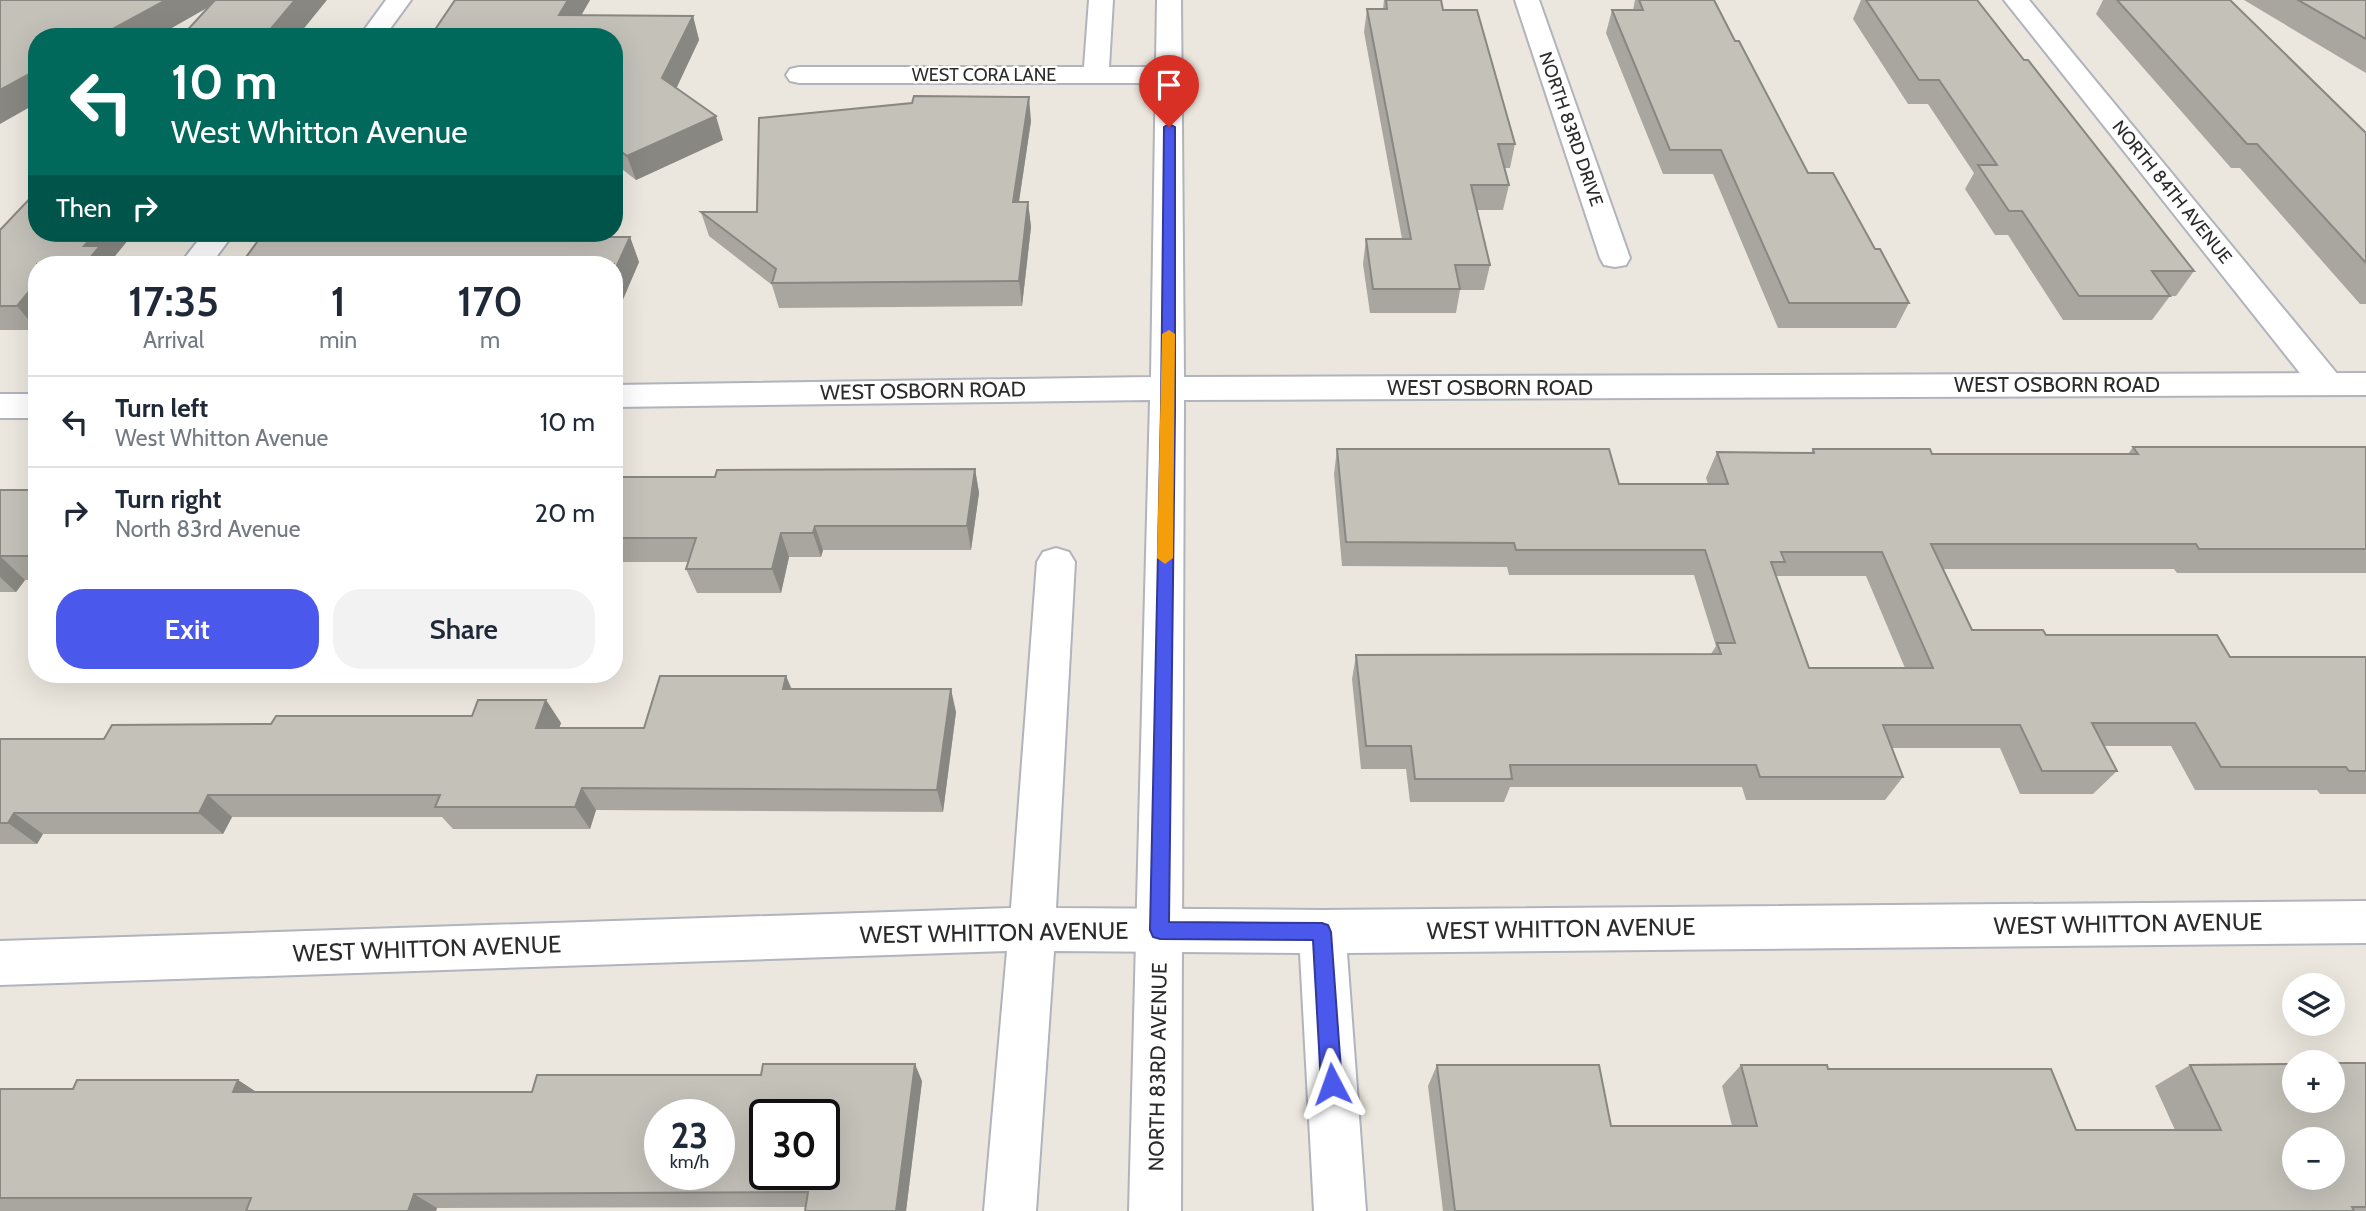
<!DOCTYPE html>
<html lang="en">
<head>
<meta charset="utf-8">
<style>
	:root { --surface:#fff; --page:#f2f2f3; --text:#1f2937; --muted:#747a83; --line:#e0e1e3; --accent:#4b58ec }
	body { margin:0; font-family:Cabin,sans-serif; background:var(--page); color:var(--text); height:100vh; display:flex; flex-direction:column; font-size:26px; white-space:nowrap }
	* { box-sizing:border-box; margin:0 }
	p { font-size:23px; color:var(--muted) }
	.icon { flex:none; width:38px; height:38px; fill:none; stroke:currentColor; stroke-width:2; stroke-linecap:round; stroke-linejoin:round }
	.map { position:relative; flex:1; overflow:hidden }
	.panel { position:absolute; left:28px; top:256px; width:595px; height:427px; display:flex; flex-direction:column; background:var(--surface); border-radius:28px; box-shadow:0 7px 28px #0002 }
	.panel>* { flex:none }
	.banner { position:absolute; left:28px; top:28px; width:595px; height:214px; border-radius:28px; box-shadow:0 7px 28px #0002; background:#00695c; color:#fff; overflow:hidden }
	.controls { position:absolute; left:2282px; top:973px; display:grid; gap:14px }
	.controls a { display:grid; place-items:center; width:63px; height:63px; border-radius:50%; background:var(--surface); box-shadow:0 7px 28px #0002; font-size:35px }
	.speed { position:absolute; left:644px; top:1099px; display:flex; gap:14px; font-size:35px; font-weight:700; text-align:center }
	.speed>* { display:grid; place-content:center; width:91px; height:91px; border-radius:50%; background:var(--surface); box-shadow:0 7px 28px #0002; line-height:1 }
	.speed small { font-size:18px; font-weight:400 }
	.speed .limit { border:4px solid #111; border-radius:10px; background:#fff; color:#111 }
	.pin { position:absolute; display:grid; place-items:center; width:60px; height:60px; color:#fff; margin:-72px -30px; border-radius:50% 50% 50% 0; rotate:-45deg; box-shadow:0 0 7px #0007 }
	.pin .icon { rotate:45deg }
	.me { position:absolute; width:77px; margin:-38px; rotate:356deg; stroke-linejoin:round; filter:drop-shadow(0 0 5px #0008) }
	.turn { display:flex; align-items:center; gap:24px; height:147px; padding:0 28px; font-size:32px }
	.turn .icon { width:91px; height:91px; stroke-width:2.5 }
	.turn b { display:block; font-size:49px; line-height:60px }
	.then { display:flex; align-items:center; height:66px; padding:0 28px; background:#0003; gap:14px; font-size:26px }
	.eta { display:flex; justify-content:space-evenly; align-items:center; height:119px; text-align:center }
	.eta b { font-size:42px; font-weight:600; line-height:49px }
	.cta { display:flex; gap:14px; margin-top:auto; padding:14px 28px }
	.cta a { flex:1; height:80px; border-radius:28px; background:var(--accent); color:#fff; font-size:28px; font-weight:600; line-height:80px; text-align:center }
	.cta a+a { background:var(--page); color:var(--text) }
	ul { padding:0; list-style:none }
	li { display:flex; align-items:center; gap:21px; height:91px; padding:0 28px; border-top:2px solid var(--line) }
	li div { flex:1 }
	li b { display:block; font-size:26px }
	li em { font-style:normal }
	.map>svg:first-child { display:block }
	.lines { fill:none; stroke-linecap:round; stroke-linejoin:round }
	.street-casing { stroke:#b1b3bd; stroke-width:4 }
	.secondary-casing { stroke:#b1b3bd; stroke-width:4 }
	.street { fill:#fff; fill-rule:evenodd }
	.secondary { fill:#fff; fill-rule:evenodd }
	.wall { fill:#a9a69f; fill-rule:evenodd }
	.shaded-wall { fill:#898782 }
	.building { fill:#c4c1b9; stroke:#898782; stroke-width:2; fill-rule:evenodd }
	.route { fill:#4b58ec; stroke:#313999; stroke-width:2 }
	.slow { fill:#f59e0b }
	.labels { text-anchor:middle; stroke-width:5; stroke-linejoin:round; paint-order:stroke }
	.far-street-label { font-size:18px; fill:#2b2b2b; stroke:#fff }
	.street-label { font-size:21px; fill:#2b2b2b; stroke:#fff }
	.near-street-label { font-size:24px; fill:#2b2b2b; stroke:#fff }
</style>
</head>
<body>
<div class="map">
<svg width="2366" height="1211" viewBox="0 0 2366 1211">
	<rect width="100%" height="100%" fill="#ebe7de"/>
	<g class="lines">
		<defs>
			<path id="street" d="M386,0H411L384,37H359Z
				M1089,0H1113L1109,67H1169L1178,69L1182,75L1178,81L1169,83H799L790,81L786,75L790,69L799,67H1084Z
				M1515,0H1539L1630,258L1626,265L1615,267L1604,265L1600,258Z
				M2004,0H2029L2339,376L2344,384L2339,392L2327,395L2315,392Z
				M204,233H234L211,264H180Z
				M1056,548L1069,552L1075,562L1056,908L1322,910L2366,901V943L1347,953L1366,1211H1314L1300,953L1054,951L1036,1211H984L1007,951L0,985V941L1011,908L1037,562L1043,552Z"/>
			<path id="secondary" d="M1157,0H1181L1184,377L2366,373V395L1184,400L1181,1211H1129L1150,400L614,407V385L1151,377Z
				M0,394H37V418H0Z"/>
		</defs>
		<use href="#street" class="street-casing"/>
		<use href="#secondary" class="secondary-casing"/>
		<use href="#street" class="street"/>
		<use href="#secondary" class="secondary"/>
	</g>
	<path class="wall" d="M455,0H590L581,15L693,16L699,40L676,88L723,140L636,180L614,163V37Z
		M1384,0H1441L1443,10L1515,144L1510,168H1504L1509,185L1503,210H1477L1490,265L1484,290H1460L1456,313H1370L1363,264L1366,239H1402L1364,32L1367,9H1383Z
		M1635,0H1714L1735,41L1808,173L1875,249L1909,303L1896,328H1778L1713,174H1663L1606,33L1612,10H1633Z
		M1861,0H1977L2024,60L2194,271L2176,296H2170L2152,320H2063L2008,235H1995L1965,189L1974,173L1928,104H1908L1853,19Z
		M2103,0H2230L2366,133V304H2360L2240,168H2231L2096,14Z
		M2244,0H2366V73Z
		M1031,121L1019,202H1028L1031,227L1022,306L779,308L772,285L709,236L701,212H757Z
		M0,230L111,261L37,264V330H0Z
		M284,233H508L510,237H630L639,262L618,311L614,312V264L280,238Z
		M2133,447H2366V573H2177L2174,569H1943L1972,630L2046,635L2230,657H2366V794H2320L2317,790H2195L2171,746H2104L2117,771L2093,794H2020L2000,748H1892L1903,777L1885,800H1746L1742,787H1510L1504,802H1410L1406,769H1361L1352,679L1356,655L1711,654L1716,646L1694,575H1509L1507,567L1342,566L1334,474L1337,449L1619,484H1708L1706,478L1717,452L1811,453L1813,449L1932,454H2128ZM1777,576H1866L1905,668H1809L1776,578Z
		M975,469L979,493L971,550H823L821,557H789L781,593H697L686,569L688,562H614V477H715Z
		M0,490H37V580H25L16,592H0Z
		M786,676L792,689L956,712L943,812L596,810L590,829H453L442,817H232L223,834H43L37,844H0V739H104L271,724L472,716L546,700L561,723L559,728H644Z
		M2366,1063V1211H1443L1428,1086L1437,1065L1611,1126H1732L1722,1086L1741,1065L1828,1069L2076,1130H2175L2155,1086L2190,1065Z
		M238,1080L256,1092H532L922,1081L906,1211H805L806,1207L437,1208L436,1211H0V1089H73Z"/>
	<path class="shaded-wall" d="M166,0H221L156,37H98Z
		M295,0H327L297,37H264Z
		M568,0H590L569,37L559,15Z
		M693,16L699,40L670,102L662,78Z
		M37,70V103L0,124V90Z
		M1029,97L1031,121L1015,227L1013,202Z
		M716,116L723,140L636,180L627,156Z
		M1028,202L1031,227L1022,306L1019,281Z
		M96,233H134L111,261L113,264H85L84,246Z
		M504,233H508L518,254L502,237Z
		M630,237L639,262L618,311L614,302V272Z
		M31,289L37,295V330L17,306Z
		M975,469L979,493L971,550L967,526Z
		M815,526L823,550L821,557L813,533Z
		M781,533L789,557L781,593L772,569Z
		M0,556L25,580L16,592L0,577Z
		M786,676L795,699L783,689Z
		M951,689L956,712L943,812L937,790Z
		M546,700L561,723L551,750L536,728Z
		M582,788L596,810L590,829L575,807Z
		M208,795L232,817L223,834L199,813Z
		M14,813L43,834L37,844L8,823Z
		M915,1064L922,1081L906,1211H896Z
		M238,1080L264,1097L233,1092Z
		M414,1194L437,1208L436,1211H408Z"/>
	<path class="building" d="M0,0H166L98,37H37V70L0,90Z
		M215,0H295L264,37H181Z
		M455,0H568L559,15L693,16L662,78L716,116L627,156L614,146V37H430Z
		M1386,0H1441L1443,10H1477L1515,144H1498L1509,185H1471L1490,265H1455L1460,289H1373L1366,239H1411L1367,9H1387Z
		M1639,0H1714L1735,41H1739L1808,173H1833L1875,249H1880L1909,303H1789L1721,150H1670L1612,10H1643Z
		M1866,0H1977L2024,60H2028L2194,271H2152L2170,296H2079L2022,211H2009L1978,165H1997L1939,80H1919Z
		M2117,0H2230L2366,133V263L2257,144H2247Z
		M2298,0H2366V39Z
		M914,96L1029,97L1013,202H1028L1019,281L772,283L776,269L701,212H757L759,118L912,103Z
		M37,191V233H96L84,246H100L85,264H37V289H31L17,306H0V230Z
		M284,233H504L502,237H630L614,272V264H241L260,238H280Z
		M2133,447H2366V549H2199L2196,544H1931L1972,630H2043L2046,635H2217L2230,657H2366V771H2349L2346,767H2221L2195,723H2092L2117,771H2042L2020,725H1883L1903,777H1760L1756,765H1510L1512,779H1415L1411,746H1366L1356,655L1721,654L1717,643H1735L1705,550H1516L1514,543L1346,542L1337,449H1609L1619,484H1728L1717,452L1814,453L1813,449H1930L1932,454H2138ZM1781,552H1882L1933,668H1809L1771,562H1785Z
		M975,469L967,526H815L813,533H781L772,569H686L696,538H614V477H715L717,470Z
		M0,490H37V556H0Z
		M660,676H786L783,689H951L937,790L582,788L575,807H435L440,795H208L199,813H14L8,823H0V739H104L112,725L271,724L276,716H472L478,700H546L536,728H644Z
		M2333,1063H2366V1207H2352L2354,1211H1455L1437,1065H1599L1611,1126H1757L1741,1065H1827L1828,1069H2051L2076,1130H2221L2190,1065L2294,1064V1101H2333ZM2294,1139H2333V1178H2294Z
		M763,1064H915L896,1211H805L808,1192L414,1194L408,1211H246L251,1198H0V1089H73L77,1080H238L233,1092H532L537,1075H761ZM660,1115H719V1174H660ZM765,1115H824V1174H765Z"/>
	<path class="route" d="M1169,124L1175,127V411L1169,922L1322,923L1328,925L1331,932L1342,1084L1339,1091L1332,1094L1324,1091L1321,1084L1313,940L1160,939L1153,937L1150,930L1161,411L1164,127Z"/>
	<path class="slow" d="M1169,330L1175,334L1173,558L1165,564L1157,558L1162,334Z"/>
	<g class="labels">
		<g class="far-street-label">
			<text x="984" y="81">WEST CORA LANE</text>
			<text transform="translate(1571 129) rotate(71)" y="6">NORTH 83RD DRIVE</text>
			<text transform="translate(2172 192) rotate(51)" y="6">NORTH 84TH AVENUE</text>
		</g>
		<g class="street-label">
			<text x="2057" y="392">WEST OSBORN ROAD</text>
			<text x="1490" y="395">WEST OSBORN ROAD</text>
			<text transform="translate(923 391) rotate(-1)" y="7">WEST OSBORN ROAD</text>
			<text transform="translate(1158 1067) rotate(-89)" y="7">NORTH 83RD AVENUE</text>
		</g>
		<g class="near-street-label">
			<text transform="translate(2128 924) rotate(-1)" y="8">WEST WHITTON AVENUE</text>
			<text transform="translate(1561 929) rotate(-1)" y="8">WEST WHITTON AVENUE</text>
			<text transform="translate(994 933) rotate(-1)" y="8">WEST WHITTON AVENUE</text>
			<text transform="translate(427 949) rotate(-2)" y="8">WEST WHITTON AVENUE</text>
		</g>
	</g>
</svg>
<div class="controls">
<a><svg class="icon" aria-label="layers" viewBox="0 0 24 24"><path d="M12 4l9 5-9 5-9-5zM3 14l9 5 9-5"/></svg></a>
<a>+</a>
<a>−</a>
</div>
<div class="speed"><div>23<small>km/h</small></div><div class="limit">30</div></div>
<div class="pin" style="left:1169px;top:127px;background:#d93025"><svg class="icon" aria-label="arrive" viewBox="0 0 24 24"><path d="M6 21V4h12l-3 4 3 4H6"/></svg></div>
<svg class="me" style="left:1332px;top:1084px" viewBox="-20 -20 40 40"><path d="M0-17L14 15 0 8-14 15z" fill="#4b58ec" stroke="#fff" stroke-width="4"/></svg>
<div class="banner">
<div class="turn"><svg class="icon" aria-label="left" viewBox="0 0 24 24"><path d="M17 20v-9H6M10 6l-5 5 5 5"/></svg><div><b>10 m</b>West Whitton Avenue</div></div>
<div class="then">Then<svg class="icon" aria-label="right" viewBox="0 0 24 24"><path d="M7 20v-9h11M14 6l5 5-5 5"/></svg></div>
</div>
<section class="panel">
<div class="eta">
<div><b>17:35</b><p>Arrival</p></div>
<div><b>1</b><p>min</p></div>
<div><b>170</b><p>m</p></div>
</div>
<ul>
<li><svg class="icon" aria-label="left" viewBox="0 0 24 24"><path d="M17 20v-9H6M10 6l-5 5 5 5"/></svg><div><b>Turn left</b><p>West Whitton Avenue</p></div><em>10 m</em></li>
<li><svg class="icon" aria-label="right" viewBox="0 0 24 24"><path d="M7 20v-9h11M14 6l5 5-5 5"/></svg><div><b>Turn right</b><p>North 83rd Avenue</p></div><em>20 m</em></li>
</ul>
<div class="cta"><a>Exit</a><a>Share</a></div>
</section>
</div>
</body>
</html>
